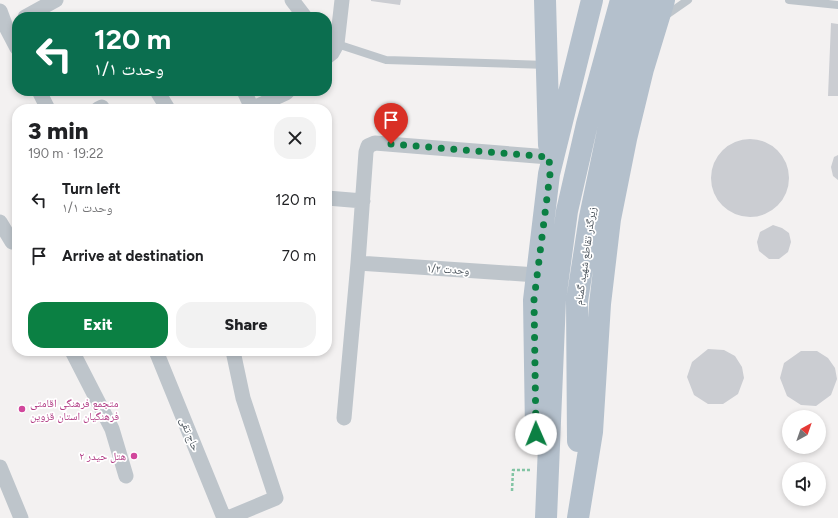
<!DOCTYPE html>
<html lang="en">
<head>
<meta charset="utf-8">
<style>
	:root { --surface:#fff; --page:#f2f2f2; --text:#202124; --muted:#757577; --accent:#0b8043 }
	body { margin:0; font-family:Figtree,"Noto Naskh Arabic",sans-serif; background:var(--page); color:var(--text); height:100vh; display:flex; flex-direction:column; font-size:15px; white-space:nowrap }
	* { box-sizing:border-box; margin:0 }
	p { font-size:13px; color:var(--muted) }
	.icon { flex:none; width:22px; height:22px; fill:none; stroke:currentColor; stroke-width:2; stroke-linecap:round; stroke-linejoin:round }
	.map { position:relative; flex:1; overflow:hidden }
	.side { position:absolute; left:12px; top:104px; width:320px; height:252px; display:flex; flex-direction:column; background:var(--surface); border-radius:16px; box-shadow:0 2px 6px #0003 }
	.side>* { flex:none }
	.guide { position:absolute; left:12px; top:12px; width:320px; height:84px; border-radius:16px; box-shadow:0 2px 6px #0003; background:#0b6e4f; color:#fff; overflow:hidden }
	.needle { width:26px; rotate:40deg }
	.buttons { position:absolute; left:782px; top:410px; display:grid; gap:8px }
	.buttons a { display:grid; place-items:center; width:44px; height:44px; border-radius:50%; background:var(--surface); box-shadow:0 2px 6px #0003; font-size:20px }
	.pin { position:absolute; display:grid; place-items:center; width:34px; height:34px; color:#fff; margin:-41px -17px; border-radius:50% 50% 50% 0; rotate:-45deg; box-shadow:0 0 4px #0007 }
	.pin .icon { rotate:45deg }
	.me { position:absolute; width:44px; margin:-22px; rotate:359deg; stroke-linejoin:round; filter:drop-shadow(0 0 3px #0008) }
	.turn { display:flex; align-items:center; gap:14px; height:84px; padding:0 16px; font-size:18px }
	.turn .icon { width:52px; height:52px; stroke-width:2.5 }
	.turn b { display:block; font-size:28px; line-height:34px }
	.round { display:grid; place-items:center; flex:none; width:42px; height:42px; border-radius:16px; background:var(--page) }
	.head { display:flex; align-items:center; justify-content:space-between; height:68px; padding:0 16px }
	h1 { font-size:24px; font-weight:800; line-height:30px }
	.action { display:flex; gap:8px; margin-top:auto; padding:8px 16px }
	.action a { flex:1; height:46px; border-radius:16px; background:var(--accent); color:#fff; font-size:16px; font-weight:800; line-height:46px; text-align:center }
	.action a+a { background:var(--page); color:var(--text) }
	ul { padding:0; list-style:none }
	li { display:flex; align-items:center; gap:12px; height:56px; padding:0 16px }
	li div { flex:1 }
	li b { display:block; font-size:15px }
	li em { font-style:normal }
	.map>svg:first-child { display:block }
	.building { fill:#cbcdd2 }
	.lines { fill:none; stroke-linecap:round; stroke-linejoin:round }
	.path { stroke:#82c4a4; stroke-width:2.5; stroke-dasharray:3 2; stroke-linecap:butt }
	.lane { stroke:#bec5cb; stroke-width:8 }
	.street { stroke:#bec5cb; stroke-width:15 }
	.primary { stroke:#b4c0cc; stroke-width:22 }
	.route { stroke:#0b8043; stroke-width:7; stroke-dasharray:0 12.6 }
	.hotel-dot { fill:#d1479c; stroke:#fff; stroke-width:1.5 }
	.labels { text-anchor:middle; stroke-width:3.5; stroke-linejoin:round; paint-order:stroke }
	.street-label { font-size:11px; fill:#4b545c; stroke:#fff }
	.hotel-label { font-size:11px; fill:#b23c85; stroke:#fff; text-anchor:start }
</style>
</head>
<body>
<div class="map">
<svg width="838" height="518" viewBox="0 0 838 518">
	<rect width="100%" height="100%" fill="#f3f1f1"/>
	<path class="building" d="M371,0H401L400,5L371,1Z
		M831,23L838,24V96H828Z
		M711 178a39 39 0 1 1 78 0a39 39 0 1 1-78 0Z
		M838,155V180L833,176L831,167L834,157Z
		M773,225L782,228L789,233L791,242L788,252L779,259H769L759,251L757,242L760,232Z
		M708,349L724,350L735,356L742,367L744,378L738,394L723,404H708L694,395L687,377L692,362Z
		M801,351H817L828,358L835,368L837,379L831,395L816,406L801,405L787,396L780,378L784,363Z"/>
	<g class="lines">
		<path class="path" d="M512,491L513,470H530"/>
		<path class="lane" d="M789,0L838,5
			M665,16L688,0
			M337,44L386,60L547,65"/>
		<path class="street" d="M292,0L305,17
			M0,11L6,27L17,48
			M25,17L56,0
			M327,57L332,53L337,44L342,0
			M39,91L48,109
			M157,91L168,109
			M244,91L252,108
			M98,109L102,107
			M251,109L286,93L288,91
			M327,198L363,201
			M0,222L12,242
			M358,263L537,275
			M72,351L112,429L126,476
			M156,351L224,518
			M344,418L358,263L366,152L368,146L375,143L549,157
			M0,467L21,518
			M228,518L276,498L243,398L233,351"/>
		<path class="primary" d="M545,0L549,145
			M536,430L534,300L549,174L592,0
			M578,441L577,301L590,217L608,131L624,67L643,0
			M546,518L555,300L567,211L587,124L621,0
			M578,518L592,432L600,304L610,219L626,139L643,69L664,0"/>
	</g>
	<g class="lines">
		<path class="route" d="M391,144L549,157L550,174L534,300L536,434"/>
	</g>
	<g class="hotel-dot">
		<circle cx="22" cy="409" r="4"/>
		<circle cx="134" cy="456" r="4"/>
	</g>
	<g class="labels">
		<g class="street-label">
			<text transform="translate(585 256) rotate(-82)" y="4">زیرگذر تقاطع شهید گمنام</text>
			<text transform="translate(448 269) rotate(4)" y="4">وحدت ۱/۲</text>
			<text transform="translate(190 434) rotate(68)" y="4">حاج تقی</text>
		</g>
		<g class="hotel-label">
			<text x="30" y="407">متجمع فرهنگی اقامتی<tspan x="30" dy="13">فرهنگیان استان قزوین</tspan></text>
			<text x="126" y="460" text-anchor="end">هتل حیدر ۲</text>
		</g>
	</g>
</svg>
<div class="buttons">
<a><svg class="needle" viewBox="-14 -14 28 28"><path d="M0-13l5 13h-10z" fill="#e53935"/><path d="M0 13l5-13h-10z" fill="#757577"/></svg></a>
<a><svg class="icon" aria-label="sound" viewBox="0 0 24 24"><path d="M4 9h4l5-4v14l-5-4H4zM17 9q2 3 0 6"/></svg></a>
</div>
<div class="pin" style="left:391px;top:144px;background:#d93025"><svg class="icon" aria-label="arrive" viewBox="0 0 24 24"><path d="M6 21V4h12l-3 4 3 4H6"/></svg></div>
<svg class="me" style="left:536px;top:434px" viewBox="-20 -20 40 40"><circle r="19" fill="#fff"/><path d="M0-13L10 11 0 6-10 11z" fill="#0b8043"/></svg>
<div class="guide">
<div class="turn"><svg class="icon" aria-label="left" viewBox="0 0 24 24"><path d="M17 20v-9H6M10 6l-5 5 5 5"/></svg><div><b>120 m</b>وحدت ۱/۱</div></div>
</div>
<section class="side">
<div class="head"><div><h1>3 min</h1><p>190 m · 19:22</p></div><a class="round"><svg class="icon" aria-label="close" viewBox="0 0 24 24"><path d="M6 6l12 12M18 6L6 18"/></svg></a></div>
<ul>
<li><svg class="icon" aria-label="left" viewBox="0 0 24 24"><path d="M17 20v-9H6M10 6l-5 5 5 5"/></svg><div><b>Turn left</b><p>وحدت ۱/۱</p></div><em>120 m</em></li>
<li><svg class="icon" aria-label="arrive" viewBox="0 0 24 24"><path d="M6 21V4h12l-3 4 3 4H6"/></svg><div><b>Arrive at destination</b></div><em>70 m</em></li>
</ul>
<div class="action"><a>Exit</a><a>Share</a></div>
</section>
</div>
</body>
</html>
